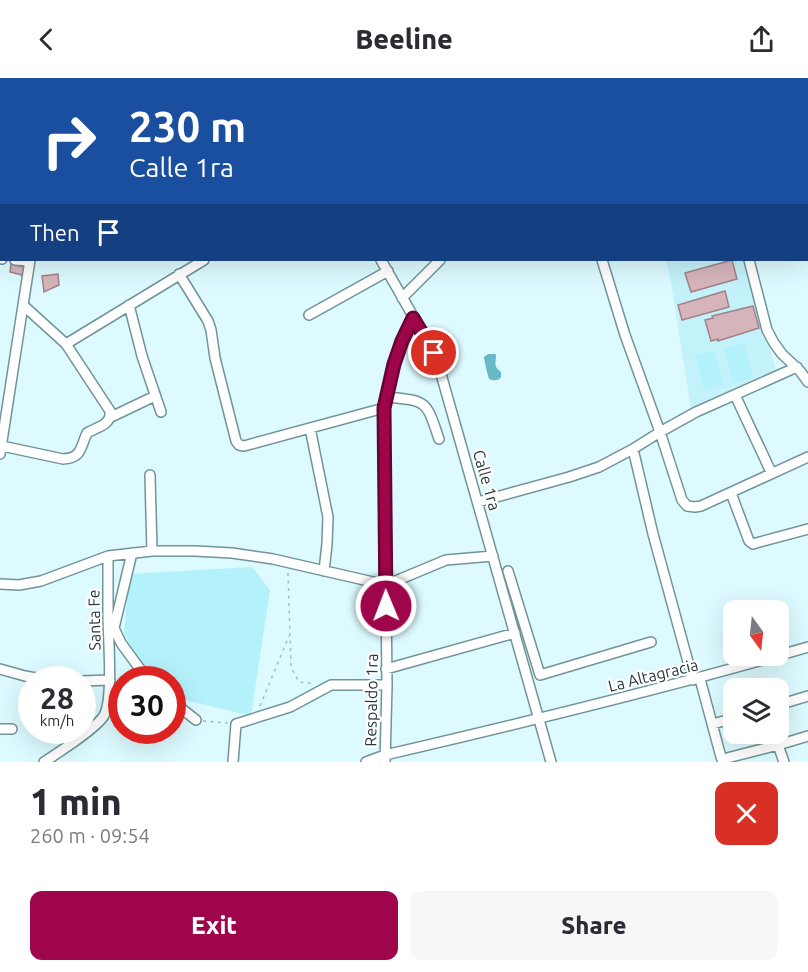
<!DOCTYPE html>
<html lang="en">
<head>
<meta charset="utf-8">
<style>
	:root { --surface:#fff; --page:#f7f7f7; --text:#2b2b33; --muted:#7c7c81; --accent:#9f054a }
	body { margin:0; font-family:Ubuntu,sans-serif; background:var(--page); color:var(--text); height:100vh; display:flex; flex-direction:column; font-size:22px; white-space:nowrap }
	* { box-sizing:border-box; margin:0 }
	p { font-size:20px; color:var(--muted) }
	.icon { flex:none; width:33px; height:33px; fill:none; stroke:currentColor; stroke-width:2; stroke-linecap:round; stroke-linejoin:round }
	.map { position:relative; height:684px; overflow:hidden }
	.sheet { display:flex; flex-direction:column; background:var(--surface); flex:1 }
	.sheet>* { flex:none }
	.guide { position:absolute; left:0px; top:0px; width:808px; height:183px; box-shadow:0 6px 24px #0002; background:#1a4fa0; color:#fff; overflow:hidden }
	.needle { width:39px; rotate:165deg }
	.tools { position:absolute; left:723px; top:522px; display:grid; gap:12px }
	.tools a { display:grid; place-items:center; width:66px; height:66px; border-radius:12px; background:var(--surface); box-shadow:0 6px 24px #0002; font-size:30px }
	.speed { position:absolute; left:18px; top:588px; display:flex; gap:12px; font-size:30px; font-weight:700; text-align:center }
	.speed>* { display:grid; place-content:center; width:78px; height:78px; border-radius:50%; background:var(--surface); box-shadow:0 6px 24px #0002; line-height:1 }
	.speed small { font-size:15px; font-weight:400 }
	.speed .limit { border:9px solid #d22; background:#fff; color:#111 }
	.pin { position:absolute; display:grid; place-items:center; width:51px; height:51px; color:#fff; margin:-26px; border:3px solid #fff; border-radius:50%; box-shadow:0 2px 6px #0007 }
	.me { position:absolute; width:66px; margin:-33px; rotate:359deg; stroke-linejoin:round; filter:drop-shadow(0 0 4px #0008) }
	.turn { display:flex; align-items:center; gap:21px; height:126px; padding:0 30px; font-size:27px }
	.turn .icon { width:78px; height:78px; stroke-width:2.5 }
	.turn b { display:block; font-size:42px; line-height:51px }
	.then { display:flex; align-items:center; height:57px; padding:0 30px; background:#0003; gap:12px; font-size:22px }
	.round { display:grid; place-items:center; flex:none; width:63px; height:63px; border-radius:12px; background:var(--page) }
	.overview { display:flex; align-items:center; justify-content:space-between; height:102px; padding:0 30px }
	h1 { font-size:36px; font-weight:800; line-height:45px }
	.button { display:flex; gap:12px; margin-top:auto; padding:12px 30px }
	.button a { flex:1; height:69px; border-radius:12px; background:var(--accent); color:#fff; font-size:24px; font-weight:800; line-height:69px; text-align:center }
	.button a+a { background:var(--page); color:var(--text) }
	header { display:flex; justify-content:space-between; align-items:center; height:78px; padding:0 30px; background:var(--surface); font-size:27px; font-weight:800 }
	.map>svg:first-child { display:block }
	.built { fill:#c3f2fa }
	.green { fill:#b4f2fb }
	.water { fill:#68b9c5 }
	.building { fill:#d6b4bb; stroke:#a18188; stroke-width:1.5 }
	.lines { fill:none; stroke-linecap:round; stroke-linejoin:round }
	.minor-casing { stroke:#719499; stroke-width:12 }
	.path { stroke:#a4bdc1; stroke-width:1.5; stroke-dasharray:3 4.5; stroke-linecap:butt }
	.minor { stroke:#fff; stroke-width:9 }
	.route-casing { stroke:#670330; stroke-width:15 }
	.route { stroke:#9f054a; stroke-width:10 }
	.labels { text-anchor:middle; stroke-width:4.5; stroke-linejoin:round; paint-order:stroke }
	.street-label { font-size:16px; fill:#283739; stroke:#fff }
</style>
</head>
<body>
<header><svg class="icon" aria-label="back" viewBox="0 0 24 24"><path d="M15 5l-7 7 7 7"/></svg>Beeline<svg class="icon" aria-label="share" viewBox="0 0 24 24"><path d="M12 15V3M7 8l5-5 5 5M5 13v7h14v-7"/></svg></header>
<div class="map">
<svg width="808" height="684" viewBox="0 0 808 684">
	<rect width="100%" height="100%" fill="#dcfaff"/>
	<path class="built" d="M666,182H745L776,293L705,323L691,331L671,205Z"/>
	<path class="green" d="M744,265L753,300L734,305L724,271Z
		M714,273L724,307L704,312L695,278Z
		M252,489L270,512L251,638L176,620L173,618L172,602L153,601L143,593L124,555L129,496Z"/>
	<path class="water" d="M488,276H495L496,277C496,284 493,289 501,294V299C499,303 494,303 489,301C488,298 484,282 484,279Z"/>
	<path class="building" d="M732,182L737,201L691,214L685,195Z
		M11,186L24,189L22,197L10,194Z
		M58,196L59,207L44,214L42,198Z
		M725,213L729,229L682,242L678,227Z
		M753,228L759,250L718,263V261L711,263L705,242L713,240L712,238Z"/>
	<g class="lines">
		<defs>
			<path id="minor" d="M183,0L184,2
				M284,0L285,2
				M431,0L432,2
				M719,0V2
				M60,2V0
				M117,2V0
				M412,2L414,0
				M596,2L600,0
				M787,2L793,0
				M807,126H808
				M807,173L808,175
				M0,180L2,181
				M15,182L30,183V182
				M381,182L434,275L441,296L551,684
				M602,182L625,257L660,354L682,422L687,428L695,429L701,428L808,379
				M749,182L767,252L774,265L782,276L800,293L808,304
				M179,196L208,243L211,252L215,280L236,363L239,367L244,368L384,330
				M402,220L440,182
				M129,227L142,278L161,334
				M309,237L388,193
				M66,266L204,182
				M735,317L771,394
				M387,319C427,323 426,322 439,361
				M111,339L155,318
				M310,350L328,439L327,466L324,493
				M2,368L63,381C82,380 80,370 87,355C97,349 112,347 110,333L66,266L23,227
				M633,371L653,456L693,602
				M0,376L30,182
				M150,397L152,473
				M731,415L749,463L753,466L756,465L808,451
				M478,424L569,399L599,389L633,371L660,354L696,334L797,289
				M508,493L540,597L651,564
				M0,506L19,507L41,503L108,478L152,473H195L232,475L273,481L386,507L446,482L493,478
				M112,546L121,565L148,602
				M114,550L132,475
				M0,591L25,598L46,602
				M386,591L515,555
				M700,601L721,679L723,684
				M82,603L110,602
				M172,623L196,642
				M778,627L808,618
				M713,646L734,640
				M0,651H12
				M778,667L784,684
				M723,681L778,667L808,658
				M44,684C59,674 93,653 103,639C114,624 108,560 108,538C108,518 108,498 108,478
				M233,684L236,646L290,629L331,607H387
				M366,684L385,677C527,644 668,610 808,569
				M385,684L387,607L384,330L394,286L402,263L413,241"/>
		</defs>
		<use href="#minor" class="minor-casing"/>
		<path class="path" d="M288,495L291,589L299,604L315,606
			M260,628L289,558
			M172,642H181
			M203,643L228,645"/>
		<use href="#minor" class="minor"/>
	</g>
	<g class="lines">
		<defs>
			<path id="route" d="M386,528L384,330L394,286L402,263L413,240L434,275"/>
		</defs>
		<use href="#route" class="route-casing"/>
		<use href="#route" class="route"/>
	</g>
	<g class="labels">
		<g class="street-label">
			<text transform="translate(487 402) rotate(74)" y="6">Calle 1ra</text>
			<text transform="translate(94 542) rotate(-91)" y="6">Santa Fe</text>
			<text transform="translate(653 597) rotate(-14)" y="6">La Altagracia</text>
			<text transform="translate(371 622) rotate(-89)" y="6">Respaldo 1ra</text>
		</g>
	</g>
</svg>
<div class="tools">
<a><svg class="needle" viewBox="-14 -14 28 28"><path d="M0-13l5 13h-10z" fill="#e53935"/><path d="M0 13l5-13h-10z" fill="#7c7c81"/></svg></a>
<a><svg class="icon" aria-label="layers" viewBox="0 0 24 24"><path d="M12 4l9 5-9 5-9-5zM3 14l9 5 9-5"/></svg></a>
</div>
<div class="speed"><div>28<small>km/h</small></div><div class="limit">30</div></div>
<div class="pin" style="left:434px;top:275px;background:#d93025"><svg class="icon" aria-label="arrive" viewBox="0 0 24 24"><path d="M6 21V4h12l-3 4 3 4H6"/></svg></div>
<svg class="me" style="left:386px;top:528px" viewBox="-20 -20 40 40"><circle r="17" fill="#9f054a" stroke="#fff" stroke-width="3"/><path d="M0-11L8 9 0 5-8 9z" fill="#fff"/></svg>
<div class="guide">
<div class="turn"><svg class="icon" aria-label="right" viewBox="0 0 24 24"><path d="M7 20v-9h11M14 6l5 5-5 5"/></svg><div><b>230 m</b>Calle 1ra</div></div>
<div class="then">Then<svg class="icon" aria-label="arrive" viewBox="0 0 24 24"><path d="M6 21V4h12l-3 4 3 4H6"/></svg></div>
</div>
</div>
<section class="sheet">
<div class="overview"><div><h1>1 min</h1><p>260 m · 09:54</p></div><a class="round" style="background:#d93025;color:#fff"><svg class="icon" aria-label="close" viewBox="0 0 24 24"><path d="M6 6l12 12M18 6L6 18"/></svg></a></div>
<div class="button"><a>Exit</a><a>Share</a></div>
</section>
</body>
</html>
